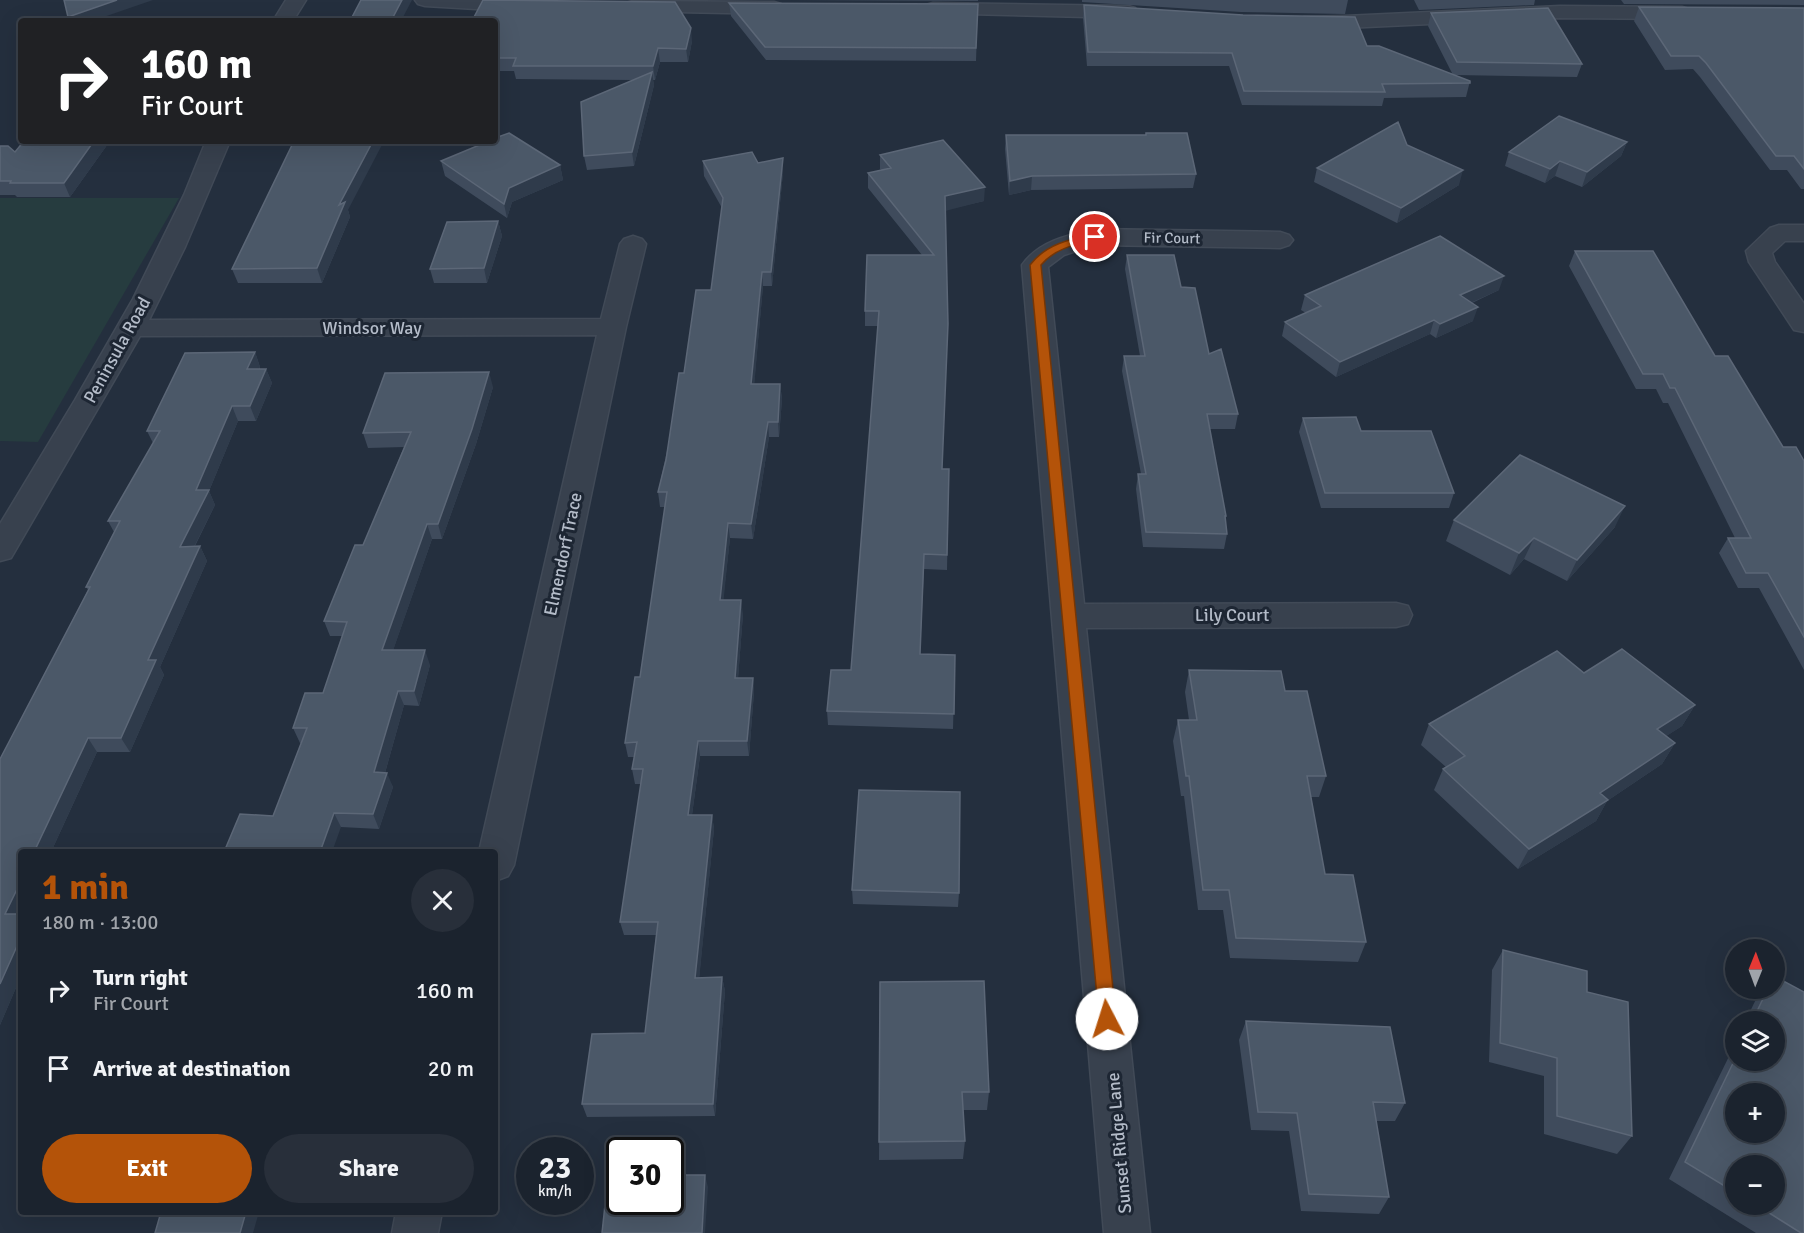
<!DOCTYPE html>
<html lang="en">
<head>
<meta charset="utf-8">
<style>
	:root { --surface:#1b232e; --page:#282f3a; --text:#f1f3f6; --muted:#a0a4aa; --line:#39404a; --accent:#b45309 }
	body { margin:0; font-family:Signika,sans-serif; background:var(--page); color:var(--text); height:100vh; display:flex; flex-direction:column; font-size:22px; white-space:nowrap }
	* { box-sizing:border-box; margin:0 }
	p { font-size:20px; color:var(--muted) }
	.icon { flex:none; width:33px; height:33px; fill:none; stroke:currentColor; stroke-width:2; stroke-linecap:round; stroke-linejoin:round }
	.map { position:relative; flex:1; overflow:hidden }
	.sheet { position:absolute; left:18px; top:849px; width:480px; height:366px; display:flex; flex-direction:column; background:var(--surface); border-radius:6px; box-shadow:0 6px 24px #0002,0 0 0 2px var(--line) }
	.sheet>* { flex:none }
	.guide { position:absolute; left:18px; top:18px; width:480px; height:126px; border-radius:6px; box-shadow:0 6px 24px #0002,0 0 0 2px var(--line); background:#202124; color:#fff; overflow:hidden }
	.needle { width:39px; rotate:1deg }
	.fabs { position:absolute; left:1725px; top:939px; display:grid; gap:12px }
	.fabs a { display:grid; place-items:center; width:60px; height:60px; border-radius:50%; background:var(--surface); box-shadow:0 6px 24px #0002,0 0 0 2px var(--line); font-size:30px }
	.speed { position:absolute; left:516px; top:1137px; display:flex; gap:12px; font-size:30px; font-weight:700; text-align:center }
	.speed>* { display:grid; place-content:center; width:78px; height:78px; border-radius:50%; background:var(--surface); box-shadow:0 6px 24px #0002,0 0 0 2px var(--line); line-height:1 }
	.speed small { font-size:15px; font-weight:400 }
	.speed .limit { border:3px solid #111; border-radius:9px; background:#fff; color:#111 }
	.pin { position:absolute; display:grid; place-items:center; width:51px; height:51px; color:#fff; margin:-26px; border:3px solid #fff; border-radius:50%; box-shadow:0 2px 6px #0007 }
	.me { position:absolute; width:66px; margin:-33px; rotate:355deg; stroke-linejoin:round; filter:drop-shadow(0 0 4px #0008) }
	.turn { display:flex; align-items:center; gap:21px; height:126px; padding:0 24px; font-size:27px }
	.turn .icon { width:78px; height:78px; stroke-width:2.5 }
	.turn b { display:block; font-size:42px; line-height:51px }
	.round { display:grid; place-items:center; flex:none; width:63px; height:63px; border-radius:32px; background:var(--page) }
	.overview { display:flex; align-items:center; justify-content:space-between; height:102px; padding:0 24px }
	h1 { font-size:36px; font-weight:700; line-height:45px; color:var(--accent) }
	.cta { display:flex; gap:12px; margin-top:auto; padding:12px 24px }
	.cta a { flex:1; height:69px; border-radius:36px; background:var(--accent); color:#fff; font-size:24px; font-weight:700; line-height:69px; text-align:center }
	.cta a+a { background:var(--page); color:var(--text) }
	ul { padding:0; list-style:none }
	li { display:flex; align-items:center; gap:18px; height:78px; padding:0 24px }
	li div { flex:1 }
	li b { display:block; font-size:22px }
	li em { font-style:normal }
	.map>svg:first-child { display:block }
	.green { fill:#263c3f }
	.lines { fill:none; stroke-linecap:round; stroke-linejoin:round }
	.minor-casing { stroke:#414a57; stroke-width:3 }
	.minor { fill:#38414e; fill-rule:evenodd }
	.wall { fill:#3f4b5c; fill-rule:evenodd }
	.shaded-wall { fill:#2f3b4b }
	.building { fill:#4b5868; stroke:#5c6777; stroke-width:1.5; fill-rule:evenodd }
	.route { fill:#b45309; stroke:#753606; stroke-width:1.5 }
	.labels { text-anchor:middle; stroke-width:6; stroke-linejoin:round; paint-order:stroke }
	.far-street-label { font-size:15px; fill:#b4bcc9; stroke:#1d2633 }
	.street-label { font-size:18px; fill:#b4bcc9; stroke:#1d2633 }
</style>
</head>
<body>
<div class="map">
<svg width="1804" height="1233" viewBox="0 0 1804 1233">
	<rect width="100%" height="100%" fill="#242f3e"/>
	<path class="green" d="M0,198H179L38,442L0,441Z"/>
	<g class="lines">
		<defs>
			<path id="minor" d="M286,0H306L293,21H273Z
				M415,0H526L532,2L535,6L532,10L525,12L425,6L418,4Z
				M633,1L774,2L781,4L784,8L781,12L774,14L626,11L623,7L626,3Z
				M933,3L1128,6L1135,8L1138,12L1135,16L1128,18L926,13L923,9L926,5Z
				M1560,6L1682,7L1689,9L1692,13L1689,17L1682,19L1560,18L1345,28L1304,25L1301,21L1304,17L1345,16Z
				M206,141H230L185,247L149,320L601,319L620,244L624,239L633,236L642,239L646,244L626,327L514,865L508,876L495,881V852H479L597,335L140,336L11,558L0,561V524L75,400L133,299L184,195Z
				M1779,225H1804V241H1785L1772,253L1775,262L1804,304V332L1794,330L1749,262L1746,251L1770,228Z
				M1095,229L1280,232L1289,235L1293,240L1289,245L1280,248L1095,245L1064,255L1048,267L1084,604L1396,603L1408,606L1412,615L1408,624L1396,627L1086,628L1150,1233H1104L1022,265C1039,241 1068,235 1095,229Z
				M396,1212H442L438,1233H392Z"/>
		</defs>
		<use href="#minor" class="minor-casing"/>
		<use href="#minor" class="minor"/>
	</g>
	<path class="wall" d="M790,0H978V1Z
		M1082,0H1348L1345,14L1241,12L1082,2Z
		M1414,0H1535L1534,5L1419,10Z
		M1621,0H1804V5L1624,4Z
		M729,3L978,4L976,61L766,60L731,16Z
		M1084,5L1367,46L1453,75L1428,26L1431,13L1582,64L1577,77L1455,75L1470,81L1466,97L1384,98L1382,106L1242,105L1229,66H1087L1083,18Z
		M1639,7L1804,8V189H1801L1787,170H1770L1700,77L1693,69L1665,70L1634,21Z
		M495,21L692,41L688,62H660L655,80H653L654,85L634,166L587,170L584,156L633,80L516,79L514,71H495Z
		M1146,133L1196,174L1193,188L1031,190L1009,195L1005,149L1006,135H1145Z
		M110,141L70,197H17L15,195H0V146L15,152Z
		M1627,142L1621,156L1582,187L1555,176L1545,183L1505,166L1509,152Z
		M1407,145L1459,185L1397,223L1314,182L1317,168Z
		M880,155L984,201L945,210L942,469H949L947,570L924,569L920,654L955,655L953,729L828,725L827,711L851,670L878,326H865V311L922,255L868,188V173L881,170L880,169Z
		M783,158V172L772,286H763L754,384H780L782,399L779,437H769L753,539L730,538L723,600L743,614L738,678H753L754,692L749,756H700L692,815H712L714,829L699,978L722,977L725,991L715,1116L587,1117L582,1104L645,1033L656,935H624L620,922L641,784H635L632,769L634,757H628L625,743L640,677L665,507H660L658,492L684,373L711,290L722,208L704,176L703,161L758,163Z
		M441,161L560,165L563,180L512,202L507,218L445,176Z
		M348,210L350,217L322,283H238L232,269Z
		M498,221L502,236L487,283H434L430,269Z
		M1575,251L1715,356L1783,447L1804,461V670L1759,588H1738L1719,553L1728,538H1735L1668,403H1663L1656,389H1636L1569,266Z
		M1127,255L1181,287L1209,354L1238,414L1235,429H1210L1226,516L1225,521L1227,534L1224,549L1143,547L1136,489L1138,474H1141L1122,371L1124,356H1140L1125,269Z
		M1499,290L1472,303L1473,321L1436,338L1430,334L1336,377L1282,336L1285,322L1306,313L1301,310L1305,295Z
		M255,352L260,367V369H266L272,383L256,421H238L209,491L215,505L195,546H200L207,561L160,667L164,675L130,752H97L51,852H21V976L0,1025V759L88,590L86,587L114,532L108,521L153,443L147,431L185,353Z
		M493,387L476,444L442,539H432L393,650L430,665L419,706L404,705L385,773L393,787L379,829L341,827L273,816L301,743H300L293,728L323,693L342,636H330L324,621L363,545L404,447L368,448L363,433Z
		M1303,418L1361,431L1454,493L1449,508H1321L1299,432Z
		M1454,520L1615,527L1567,581L1524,559L1510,575L1446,541Z
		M1189,670L1285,691L1326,776L1319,797H1311L1325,874L1366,942L1358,962L1230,958L1223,910H1198L1184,796H1181L1173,741L1178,720H1189L1185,692Z
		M1584,673L1695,705L1682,726L1666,736L1675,743L1662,764L1607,801L1596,821L1518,869L1434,790L1443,769L1446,767L1421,745L1429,724Z
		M852,890L959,893L958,907L853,904Z
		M1503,950L1587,992L1632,1136L1617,1154L1544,1134V1076L1489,1062L1492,970Z
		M880,982L989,1092L987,1110H963L965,1141L963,1159L879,1160Z
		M1764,988H1774L1804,1233H1756L1669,1179L1736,1042V1060L1774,1022H1745L1758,995ZM1736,1166L1774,1204H1736Z
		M1246,1021L1405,1103L1395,1121H1376L1389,1197L1379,1214L1301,1211L1289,1131L1251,1130L1239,1040Z"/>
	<path class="shaded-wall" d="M117,0H153L92,21H70L68,17Z
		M402,0H412L401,21H391Z
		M691,28L692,41L688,62L686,49Z
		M658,48L660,62L655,80L653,66Z
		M652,72L654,85L634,166L632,152Z
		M94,141H110L70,197L64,183Z
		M373,141H384L348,210L350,217L322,283L317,268L339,205Z
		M1627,142L1621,156L1582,187L1587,172Z
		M783,158V172L772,286L771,272Z
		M1560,161L1555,176L1545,183L1550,169Z
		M560,165L563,180L512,202L507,218L504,204L509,188Z
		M1463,170L1459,185L1397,223L1401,208Z
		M1032,176L1031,190L1009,195L1010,181Z
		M985,187L984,201L945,211V196Z
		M498,221L502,236L487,283L484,268Z
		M762,272L763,286L753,399L751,384Z
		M1504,276L1499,290L1455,310L1460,295Z
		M1478,307L1473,321L1436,338L1440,324Z
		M1434,320L1430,334L1336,377L1340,362Z
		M255,352L260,367L253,384L247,369Z
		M266,369L272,383L256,421L250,406Z
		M489,372L493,387L476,444L442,539L438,524Z
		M780,384L782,399L779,437L778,422Z
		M232,406L238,421L209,491L215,505L187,561L180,547L196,490Z
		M768,422L769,437L753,539L751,524Z
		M1625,506L1615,527L1567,581L1577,560Z
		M728,523L730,538L722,615L720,600Z
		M427,524L432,539L388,665L382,650Z
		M1534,538L1524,559L1510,575L1519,553Z
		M200,546L207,561L160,667L164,675L130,752L121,738L148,660Z
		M741,600L743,614L737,692L735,678Z
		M425,650L430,665L419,706L414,691Z
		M753,678L754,692L749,756L747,741Z
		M398,691L404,705L381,787L374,772Z
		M1695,705L1682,726L1645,750L1657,729Z
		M88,738L97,752L51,852H34Z
		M698,741L700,756L690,829L688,815Z
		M1675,743L1662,764L1607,801L1596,821L1518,869L1529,849L1600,793Z
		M387,773L393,787L379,829L373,814Z
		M334,813L341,827L332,852H320Z
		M712,815L714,829L698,991L695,978Z
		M21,881V918L5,914Z
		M21,937V976L0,1025V984Z
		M722,977L725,991L715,1116L713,1104Z
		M705,1175L708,1187L705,1233H702Z
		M246,1212H259L253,1233H240Z"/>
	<path class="building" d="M64,0H117L68,17Z
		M361,0H402L391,21H350Z
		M483,0L675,2L691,28L686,49L658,48L653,66H513L516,58H495V21H420L422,19H473Z
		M729,3L978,4L976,48L765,47Z
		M1084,5L1243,15L1355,17L1367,46H1379L1470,81V83L1382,84L1385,92L1244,91L1232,53L1088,52Z
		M1639,7L1804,8V169L1794,156H1776L1706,63L1699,56H1671Z
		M1548,8L1582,64L1457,62L1431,13Z
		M652,72L632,152L584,156L581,102Z
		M1559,116L1627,142L1587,172L1560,161L1550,169L1509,152Z
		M1398,122L1407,145L1463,170L1401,208L1317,168Z
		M509,133L560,165L509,188L504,204L441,161L489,141H495V138Z
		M1146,133H1187L1196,174L1032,176L1010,181L1006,135H1146Z
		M943,140L985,187L945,196L948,324L942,469H949L947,555L924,554L920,654L955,655L954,714L827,711L831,670H851L879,311H865L867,255H934L868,173L891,168L880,155Z
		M24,141H94L64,183H10L11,181H0V146H8L15,152Z
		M294,141H373L339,205L345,202L317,268L232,269Z
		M752,152L758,163L783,158L771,272H762L751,384H780L778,422H768L751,524L728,523L720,600H741L735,678H753L747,741H698L688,815H712L695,978L722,977L713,1104H582L592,1034L645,1033L658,922H620L643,769H632L637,742L625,743L635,677H640L667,492H658L666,460L679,373H684L696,290H711L723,198L703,161Z
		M498,221L484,268L430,269L447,222Z
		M1440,236L1504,276L1460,295L1478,307L1440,324L1434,320L1340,362L1285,322L1321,306L1305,295Z
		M1575,251H1653L1715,356H1728L1783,447H1796L1804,461V637L1768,573H1746L1728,538H1751L1675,388H1670L1663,374H1643Z
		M1127,255H1174L1181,287L1195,288L1209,354L1221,349L1238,414H1207L1226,516H1225L1227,534L1146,532L1138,474H1146L1124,356H1145Z
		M255,352L247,369H266L250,406H232L196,490H209L180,547L200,546L148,660H156L121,738H88L34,852H21V881L5,914H21V937L0,984V759L90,587H86L120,521H108L160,431H147L185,353Z
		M489,372L472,429L438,524H427L382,650H425L414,691H398L374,772L387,773L373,814L334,813L320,852H224L240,814L273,816L307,728H293L305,693H323L347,622L324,621L355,545H363L411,432L363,433L385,373Z
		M1356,417L1361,431H1431L1454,493H1325L1303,418Z
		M1520,455L1625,506L1577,560L1534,538L1519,553L1454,520Z
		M1622,649L1695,705L1657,729L1675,743L1600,793L1608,800L1529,849L1443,769L1465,756L1429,724L1557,651L1584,673Z
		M1189,670L1281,671L1285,691H1307L1326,776H1307L1325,874L1353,875L1366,942L1236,938L1229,890H1203L1189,776H1186L1178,720H1197Z
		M859,790L960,792L959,893L852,890Z
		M1503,950L1587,971V992L1628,1002L1632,1136L1557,1116V1058L1500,1043Z
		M1774,976L1804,992V1233H1801L1755,1204H1774V1166H1736V1193L1685,1162L1736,1057V1060H1774V1022H1752L1768,988H1774ZM1736,1094H1774V1132H1736Z
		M984,981L989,1092H962L965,1141L879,1142L880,982Z
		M1246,1021L1390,1027L1405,1103L1373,1102L1389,1197L1309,1194L1297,1113L1258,1112Z
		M670,1175H705L702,1233H602L608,1177H620V1202H670Z
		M161,1212H246L240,1233H155Z"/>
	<path class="route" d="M1095,234H1098V239C1077,244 1055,248 1041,265L1116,1019L1113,1025L1107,1027L1101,1025L1099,1019L1030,265C1046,244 1070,239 1095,234Z"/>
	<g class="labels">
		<g class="far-street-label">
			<text transform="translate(1172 238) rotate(1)" y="5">Fir Court</text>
		</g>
		<g class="street-label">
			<text x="372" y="334">Windsor Way</text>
			<text transform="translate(117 350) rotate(-61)" y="6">Peninsula Road</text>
			<text transform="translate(563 554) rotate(-78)" y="6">Elmendorf Trace</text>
			<text x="1232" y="621">Lily Court</text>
			<text transform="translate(1119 1143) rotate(-95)" y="6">Sunset Ridge Lane</text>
		</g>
	</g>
</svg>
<div class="fabs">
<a><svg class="needle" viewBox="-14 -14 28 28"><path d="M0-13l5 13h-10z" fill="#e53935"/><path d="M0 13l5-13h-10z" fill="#a0a4aa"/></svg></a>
<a><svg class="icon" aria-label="layers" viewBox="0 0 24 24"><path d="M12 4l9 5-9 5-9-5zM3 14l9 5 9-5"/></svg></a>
<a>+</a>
<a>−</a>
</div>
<div class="speed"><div>23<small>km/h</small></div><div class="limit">30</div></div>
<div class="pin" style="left:1095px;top:237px;background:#d93025"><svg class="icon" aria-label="arrive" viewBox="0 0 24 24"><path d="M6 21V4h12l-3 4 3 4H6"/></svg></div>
<svg class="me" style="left:1107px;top:1019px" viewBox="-20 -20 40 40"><circle r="19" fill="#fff"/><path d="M0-13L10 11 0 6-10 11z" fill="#b45309"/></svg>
<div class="guide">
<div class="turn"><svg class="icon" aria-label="right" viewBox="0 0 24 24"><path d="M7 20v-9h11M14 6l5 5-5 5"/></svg><div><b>160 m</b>Fir Court</div></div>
</div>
<section class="sheet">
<div class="overview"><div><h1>1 min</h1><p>180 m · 13:00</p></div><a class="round"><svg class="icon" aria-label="close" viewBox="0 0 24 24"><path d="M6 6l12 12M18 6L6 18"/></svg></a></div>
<ul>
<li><svg class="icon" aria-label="right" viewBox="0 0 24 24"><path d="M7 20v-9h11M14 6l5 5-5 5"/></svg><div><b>Turn right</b><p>Fir Court</p></div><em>160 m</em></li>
<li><svg class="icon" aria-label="arrive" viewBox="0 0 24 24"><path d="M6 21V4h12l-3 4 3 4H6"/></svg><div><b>Arrive at destination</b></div><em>20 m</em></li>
</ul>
<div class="cta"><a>Exit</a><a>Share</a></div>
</section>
</div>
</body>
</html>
